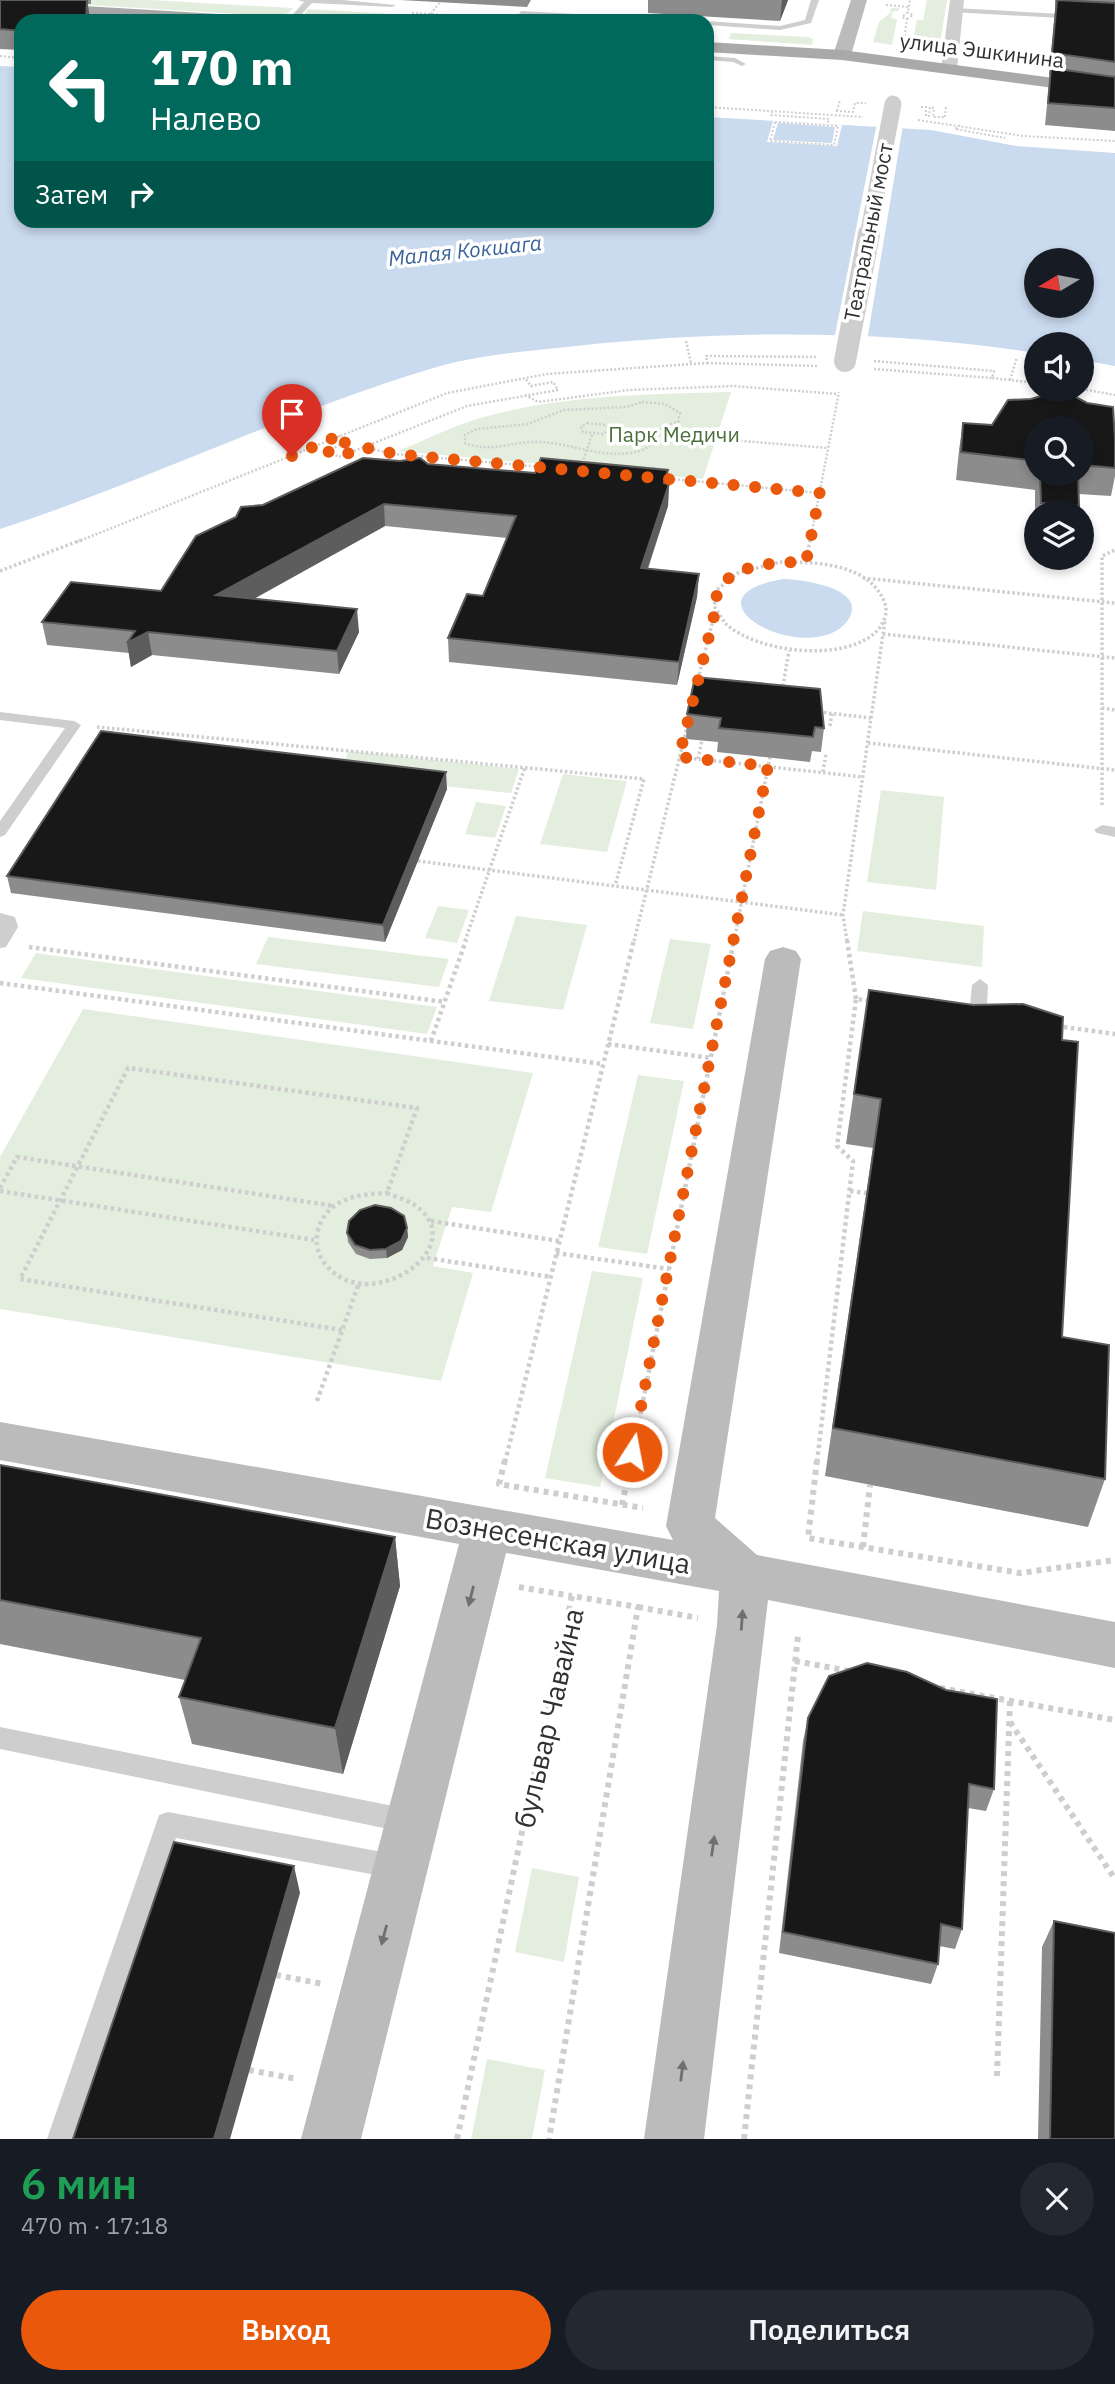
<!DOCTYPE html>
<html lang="ru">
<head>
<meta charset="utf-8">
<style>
	:root { --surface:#171b24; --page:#242831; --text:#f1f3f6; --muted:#9ea1a6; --accent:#ea580c }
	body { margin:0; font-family:"IBM Plex Sans",sans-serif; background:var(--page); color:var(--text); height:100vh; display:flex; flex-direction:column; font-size:26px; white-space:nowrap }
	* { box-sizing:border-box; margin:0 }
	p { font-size:23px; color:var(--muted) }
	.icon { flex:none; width:38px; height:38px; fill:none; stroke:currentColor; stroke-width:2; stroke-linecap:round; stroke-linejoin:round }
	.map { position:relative; height:2139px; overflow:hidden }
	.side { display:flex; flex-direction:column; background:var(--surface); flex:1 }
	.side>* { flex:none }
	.banner { position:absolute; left:14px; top:14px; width:700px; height:214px; border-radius:21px; box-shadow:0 4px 10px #0003; background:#00695c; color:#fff; overflow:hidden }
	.needle { width:46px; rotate:260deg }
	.controls { position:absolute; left:1024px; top:248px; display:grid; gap:14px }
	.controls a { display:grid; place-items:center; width:70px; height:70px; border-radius:50%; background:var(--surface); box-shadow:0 4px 10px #0003; font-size:35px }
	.pin { position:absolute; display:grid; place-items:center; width:60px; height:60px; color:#fff; margin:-72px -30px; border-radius:50% 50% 50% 0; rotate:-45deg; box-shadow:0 0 7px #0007 }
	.pin .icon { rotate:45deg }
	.me { position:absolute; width:77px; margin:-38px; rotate:11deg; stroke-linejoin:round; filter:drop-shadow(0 0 5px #0008) }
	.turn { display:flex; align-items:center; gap:24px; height:147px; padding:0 21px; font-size:32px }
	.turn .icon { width:91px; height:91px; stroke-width:2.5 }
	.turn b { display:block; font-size:49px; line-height:60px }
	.then { display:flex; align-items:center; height:66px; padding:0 21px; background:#0003; gap:14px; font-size:26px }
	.round { display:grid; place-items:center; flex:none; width:74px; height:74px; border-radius:37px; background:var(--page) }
	.head { display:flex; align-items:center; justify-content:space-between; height:119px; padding:0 21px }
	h1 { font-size:42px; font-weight:600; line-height:52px; color:#1e9e55 }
	.button { display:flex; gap:14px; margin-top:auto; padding:14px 21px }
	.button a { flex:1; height:80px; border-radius:42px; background:var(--accent); color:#fff; font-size:28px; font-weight:600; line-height:80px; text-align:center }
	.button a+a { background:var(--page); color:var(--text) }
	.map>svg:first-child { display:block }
	.green { fill:#e4eede }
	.water { fill:#cadaef; fill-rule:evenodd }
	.pier { fill:#fff; fill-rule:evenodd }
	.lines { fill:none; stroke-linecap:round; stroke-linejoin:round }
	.path-far4 { stroke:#cecece; stroke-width:2; stroke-dasharray:2 2; stroke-linecap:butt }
	.path-far3 { stroke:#cecece; stroke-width:2.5; stroke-dasharray:2 2; stroke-linecap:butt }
	.path-far2 { stroke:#cecece; stroke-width:3.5; stroke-dasharray:2.5 2.5; stroke-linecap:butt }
	.path-far1 { stroke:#cecece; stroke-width:4.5; stroke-dasharray:3.5 3.5; stroke-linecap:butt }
	.path { stroke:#cecece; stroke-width:6; stroke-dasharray:5 5; stroke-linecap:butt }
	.lane { fill:#cecece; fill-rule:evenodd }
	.street { fill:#cecece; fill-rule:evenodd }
	.secondary { fill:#bbb; fill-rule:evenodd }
	.primary { fill:#a9a9a9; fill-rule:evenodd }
	.street-bridge-far1 { stroke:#cecece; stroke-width:17 }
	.street-bridge { stroke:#cecece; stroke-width:22 }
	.wall { fill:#8c8c8c; fill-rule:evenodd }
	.shaded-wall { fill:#5d5d5d }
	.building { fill:#181818; stroke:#5d5d5d; stroke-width:2 }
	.oneway { fill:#6f6f6f }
	.route { stroke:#ea580c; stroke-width:12; stroke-dasharray:0 21.6 }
	.labels { text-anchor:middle; stroke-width:7; stroke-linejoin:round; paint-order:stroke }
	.far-street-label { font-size:21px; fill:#313131; stroke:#fff }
	.far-water-label { font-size:21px; font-style:italic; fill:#396399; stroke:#fff }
	.far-park-label { font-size:21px; fill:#4a703b; stroke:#fff }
	.near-street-label { font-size:28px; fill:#313131; stroke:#fff }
</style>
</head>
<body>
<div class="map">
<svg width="1115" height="2139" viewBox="0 0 1115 2139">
	<rect width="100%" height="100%" fill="#fff"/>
	<path class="green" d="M0,0H151L293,8L288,13L277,16Z
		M927,0H947L939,50L912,46L917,20H923Z
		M891,8H899V11H893L891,18L897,19L892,45L873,42L879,22L890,13Z
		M308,9L509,21L313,18L304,15Z
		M731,33L808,37L813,39L812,45L729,39Z
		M731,392L703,479L398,451C424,441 450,427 477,419C558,395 647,394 731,392Z
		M349,751L519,769L511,793L338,775Z
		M563,774L627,781L607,852L540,844Z
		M881,790L944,797L936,890L867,882Z
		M476,802L506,806L495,838L465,834Z
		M438,906L469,910L457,943L425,938Z
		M863,911L984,926L982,967L857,951Z
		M516,916L587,925L563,1010L489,1001Z
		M268,937L449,959L439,987L256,964Z
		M670,939L711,944L693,1029L650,1023Z
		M36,953L437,1007L427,1034L21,978Z
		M83,1009L533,1073L491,1212L452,1207L433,1266L473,1273L441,1381L0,1309V1157Z
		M638,1075L684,1081L647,1254L598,1247Z
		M592,1271L643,1278L600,1487L545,1478Z
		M532,1868L579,1877L564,1962L515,1952Z
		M487,2059L545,2070L532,2139H471Z"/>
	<path class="water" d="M0,66L21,67V220H707V117L931,130L1016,146L1115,153V366L1082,360V345H1036V353C885,329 728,330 576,346C528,351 474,355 427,370C282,414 145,482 0,529ZM1036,261H1082V306H1036Z
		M783,579C800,579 870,588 848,620C812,671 672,598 783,579Z"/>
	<path class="pier" d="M773,121L828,124L842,125L837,146L767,142ZM778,123L835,127L832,143L773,140Z
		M877,123L903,125L867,341L834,340Z"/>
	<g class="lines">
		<path class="path-far4" d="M886,5L909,7
			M412,13L498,18
			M431,14L440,2
			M907,19L913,15L908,12
			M904,40L907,19L902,17L908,12L910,0
			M0,56L21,58
			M707,107L863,117
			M921,107H926V116H929L930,107L934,108L933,117H945
			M772,111L771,115L829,119L827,125
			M836,111L853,112L855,103H866
			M837,111L840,100
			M945,117L946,107
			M918,120L1023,136L1115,141
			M775,122L838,126L834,145L770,141Z
			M960,125L955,129L1005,138"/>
		<path class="path-far3" d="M686,341L691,363
			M874,361L994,371L992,378L1036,383
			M707,363L817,366
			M874,369L992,378
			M1010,380L1017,357
			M1082,389L1115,395
			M525,395L538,402L629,390L733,386L838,394
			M642,402L665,404L680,413L678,422L663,426C657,435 653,446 642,450C605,463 566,439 529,442C506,444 488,452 465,443V435L477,429L528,424L564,410L626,407Z
			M587,423L606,425L609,430L603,434L583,432L581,427Z
			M609,430L828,448
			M338,436L348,441L327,451L339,457L467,406L558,390L553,382L531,386L525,378
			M362,447L395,454L542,467
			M581,467L592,435
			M662,478L820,493
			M77,542L447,393L547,374L707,363L706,356L817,357
			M810,542L839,392"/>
		<path class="path-far2" d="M780,562C815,562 868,563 884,601C889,612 884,623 877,631C845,663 758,653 726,624C722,619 718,612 714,606L718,589L738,573Z
			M806,562L810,540
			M0,571L81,540
			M863,578L1115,603
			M883,634L1115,658
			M697,684L715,612
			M782,691L789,651
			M1102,708L1115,710
			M819,712L871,718
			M830,726L832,713
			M97,727L644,779L615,886
			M868,743L1115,770
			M679,757L863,777
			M698,759L702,740
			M823,772L826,753
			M1102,805V556L1115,550
			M418,861L843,915
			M465,941L525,767
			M634,941L688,723
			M734,941L770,757
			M847,941L843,915L885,620"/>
		<path class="path-far1" d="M847,940L856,999
			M29,947L445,1002
			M0,983L603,1064
			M1057,1026L1115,1034
			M431,1041L466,940
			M608,1044L711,1058
			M0,1188L17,1157L334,1206
			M0,1191L314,1240
			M850,1191L866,1193
			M387,1193C396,1197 408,1200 416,1206C473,1247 369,1318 326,1265C307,1243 319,1210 345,1200C358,1194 373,1194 387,1193Z
			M431,1221L559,1241
			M556,1253L669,1269
			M427,1258L551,1277
			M342,1330L20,1279L128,1068L417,1108L387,1193
			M317,1401L359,1283
			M505,1462L634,940
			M631,1462L734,940
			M817,1462L853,1161L837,1146L856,999L871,1001"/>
		<path class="path" d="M505,1460L499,1484L643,1508
			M817,1460L808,1538L1020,1573L1115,1560
			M622,1505L631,1460
			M863,1547L870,1485
			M519,1587L572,1596
			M638,1607L698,1618
			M795,1661L849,1671
			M940,1688L1115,1720
			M1010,1722L1115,1879
			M276,1975L323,1984
			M249,2070L297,2079
			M997,2076L1010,1701
			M457,2139L572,1596L638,1607L549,2139
			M744,2139L798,1635"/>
		<path class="lane" d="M298,0H342L396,5L392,7L312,3L295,21H287L304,2Z
			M811,0H819L811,23L780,30L707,25L706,21L780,26L805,20Z
			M955,8L1115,17V21L952,12Z
			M521,11L668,19L672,21L526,15L522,21H514Z
			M707,56L735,58L746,64L742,66L733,62L707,60Z
			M0,712L74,721L81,725L5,835L0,837V821L65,728L0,720Z
			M1102,825L1115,827V837L1097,833L1094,830Z
			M0,913L15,917L18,927L6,947L0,948Z
			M980,979L988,985L986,1027L977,1033L968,1027L972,985Z
			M0,1727L408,1809L417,1812L420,1821L417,1830L408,1833L0,1749Z
			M168,1812L398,1855L407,1858L411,1867L407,1876L398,1879L176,1838L75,2139H47L156,1824L159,1815Z"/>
		<path class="street" d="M950,0H964L957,69L949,74L941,69Z"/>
		<path class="secondary" d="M851,0H867L851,55L842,60L833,55Z
			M783,947L796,951L801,959L715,1518L757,1555L1115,1622V1668L768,1600L704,2139H644L717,1625L719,1591L506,1553L361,2139H301L459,1544L0,1460V1422L673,1540L666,1526L765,959L770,951Z"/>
		<path class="primary" d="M0,1L252,16L260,21H169L0,11Z
			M707,42L842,50L1115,86V96L842,60L707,52Z"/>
		<path class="street-bridge-far1" d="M868,236L893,104"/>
		<path class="street-bridge" d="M845,361L869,234"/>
	</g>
	<path class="wall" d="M0,0H91V4H88L90,19L21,21V50L0,49Z
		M400,0H531L527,7Z
		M648,0H788L780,21L648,13Z
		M1050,0H1115V131L1045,125L1050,75H1049L1055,11V0Z
		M1051,393L1074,396L1087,403L1113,407L1115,440V476L1111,496L1079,494V506L1078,513H1036V532H1035V490L956,480L959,450L963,423L992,425L1008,400L1031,399ZM1036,429H1082V474H1036Z
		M428,464L535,473L668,470V484H669L668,506L648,569L699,574L697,597L677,685L449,662L448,638L483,596L507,538L385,526L254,599L359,632L339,674L152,655L131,667L129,653L47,645L42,622L161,591L263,505Z
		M687,714L824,728L821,752L812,751L810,762L717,752L718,742L686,739Z
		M447,789L385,942L11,893L7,876Z
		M869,990L1062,1040V1337L1105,1479L1088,1527L825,1476L873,1148L846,1144Z
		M407,1228L408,1237L402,1250L387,1258L370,1259L356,1254L348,1242L347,1233Z
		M0,1465L395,1537L400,1586L343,1774L192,1744L179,1697L185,1680L0,1644Z
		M808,1718L994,1789L986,1811L968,1808L962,1929L955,1949L939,1946L938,1964L931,1984L779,1953L803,1741Z
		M1054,1921L1115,2139H1038L1042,1947Z"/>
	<path class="shaded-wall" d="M87,0L90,19V21H86Z
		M782,0H788L780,21Z
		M668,470L667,490L669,484L668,506L640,591L641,568Z
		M384,504L385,526L219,618L216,595Z
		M699,574L697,597L677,685L679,662Z
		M357,609L359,632L339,674L337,651Z
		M148,632L152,655L131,667L127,643Z
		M446,772L447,789L385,942L383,925Z
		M407,1228L408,1237L402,1250L387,1258L386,1249Z
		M395,1537L400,1586L343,1774L335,1728Z
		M294,1866L300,1893L230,2139H214Z"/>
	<path class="building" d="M0,0H87L86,21H21V31L0,29Z
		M1057,0L1115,3V62L1052,53Z
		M1051,68L1115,77V108L1048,103Z
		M1051,393L1074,396L1087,403L1113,407L1115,440V468L1082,465V429H1036V461L961,452L963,423L992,425L1008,400L1031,399Z
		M363,458L400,461L420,458L428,464L535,473L541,458L668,470L664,483L669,484L641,568L699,574L679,662L448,638L467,594L483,596L516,516L384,504L216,595L357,609L337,651L148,632L127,643L135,631L42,622L71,582L161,591L196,536L236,517L241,507L263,505Z
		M1040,474H1078L1079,506L1041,503Z
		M695,677L820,689L824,728L815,727L813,737L719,728L721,718L687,714Z
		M101,731L446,772L383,925L7,876Z
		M869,990L973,1005L1023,1004L1063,1017L1062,1040L1078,1042L1062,1337L1109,1345L1105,1479L833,1428L881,1099L854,1094Z
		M375,1205L391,1208L404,1216L407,1228L401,1241L386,1249L370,1250L355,1245L347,1233L349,1221L360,1210Z
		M0,1465L395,1537L335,1728L179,1697L201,1638L0,1600Z
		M867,1663L907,1672L946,1690L997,1699L994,1789L969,1784L962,1929L941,1924L938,1964L783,1932L808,1718L829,1676Z
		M174,1842L294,1866L214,2139H73Z
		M1054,1921L1115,1933V2139H1050Z"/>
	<defs><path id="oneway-solid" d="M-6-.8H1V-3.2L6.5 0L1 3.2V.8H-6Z" transform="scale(1.75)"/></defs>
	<g class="oneway">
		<use href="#oneway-solid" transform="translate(471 1596) rotate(104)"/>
		<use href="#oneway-solid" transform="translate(742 1620) rotate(-86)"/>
		<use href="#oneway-solid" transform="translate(713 1846) rotate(-82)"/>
		<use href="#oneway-solid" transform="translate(384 1935) rotate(105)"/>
		<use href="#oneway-solid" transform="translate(682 2071) rotate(-83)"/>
	</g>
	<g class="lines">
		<path class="route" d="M292,456L338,436L348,441L327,451L340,457L362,447L395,454L820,493L806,562C771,562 712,564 715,612L679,757L768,766L632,1452"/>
	</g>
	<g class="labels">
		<g class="far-street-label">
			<text transform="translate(982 51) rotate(7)" y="7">улица Эшкинина</text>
			<text transform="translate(869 232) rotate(-79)" y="7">Театральный мост</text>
		</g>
		<g class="far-water-label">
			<text transform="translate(465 251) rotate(-6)" y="7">Малая Кокшага</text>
		</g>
		<g class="far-park-label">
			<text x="674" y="442">Парк Медичи</text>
		</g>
		<g class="near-street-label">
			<text transform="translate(558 1541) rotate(10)" y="10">Вознесенская улица</text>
			<text transform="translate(549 1718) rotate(-77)" y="10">бульвар Чавайна</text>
		</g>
	</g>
</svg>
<div class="controls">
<a><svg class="needle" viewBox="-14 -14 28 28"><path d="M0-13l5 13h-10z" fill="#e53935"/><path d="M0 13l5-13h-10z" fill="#9ea1a6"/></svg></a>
<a><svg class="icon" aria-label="sound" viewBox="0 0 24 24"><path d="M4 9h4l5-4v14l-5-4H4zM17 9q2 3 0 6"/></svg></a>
<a><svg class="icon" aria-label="search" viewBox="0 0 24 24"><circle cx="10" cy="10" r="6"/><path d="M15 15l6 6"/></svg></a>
<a><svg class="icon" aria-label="layers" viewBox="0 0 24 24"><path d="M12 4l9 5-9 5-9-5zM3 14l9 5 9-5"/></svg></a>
</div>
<div class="pin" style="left:292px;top:456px;background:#d93025"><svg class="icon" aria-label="arrive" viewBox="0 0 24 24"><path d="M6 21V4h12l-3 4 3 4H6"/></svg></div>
<svg class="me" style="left:632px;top:1452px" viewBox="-20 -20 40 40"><circle r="17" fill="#ea580c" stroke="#fff" stroke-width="3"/><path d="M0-11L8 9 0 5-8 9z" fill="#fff"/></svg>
<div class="banner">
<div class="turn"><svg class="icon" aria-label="left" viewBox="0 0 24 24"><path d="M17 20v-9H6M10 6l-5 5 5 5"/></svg><div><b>170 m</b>Налево</div></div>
<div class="then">Затем<svg class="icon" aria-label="right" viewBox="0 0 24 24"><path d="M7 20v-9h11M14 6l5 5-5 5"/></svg></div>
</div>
</div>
<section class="side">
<div class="head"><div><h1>6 мин</h1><p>470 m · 17:18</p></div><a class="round"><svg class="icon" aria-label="close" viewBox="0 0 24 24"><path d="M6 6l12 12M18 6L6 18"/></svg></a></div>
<div class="button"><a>Выход</a><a>Поделиться</a></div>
</section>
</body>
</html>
